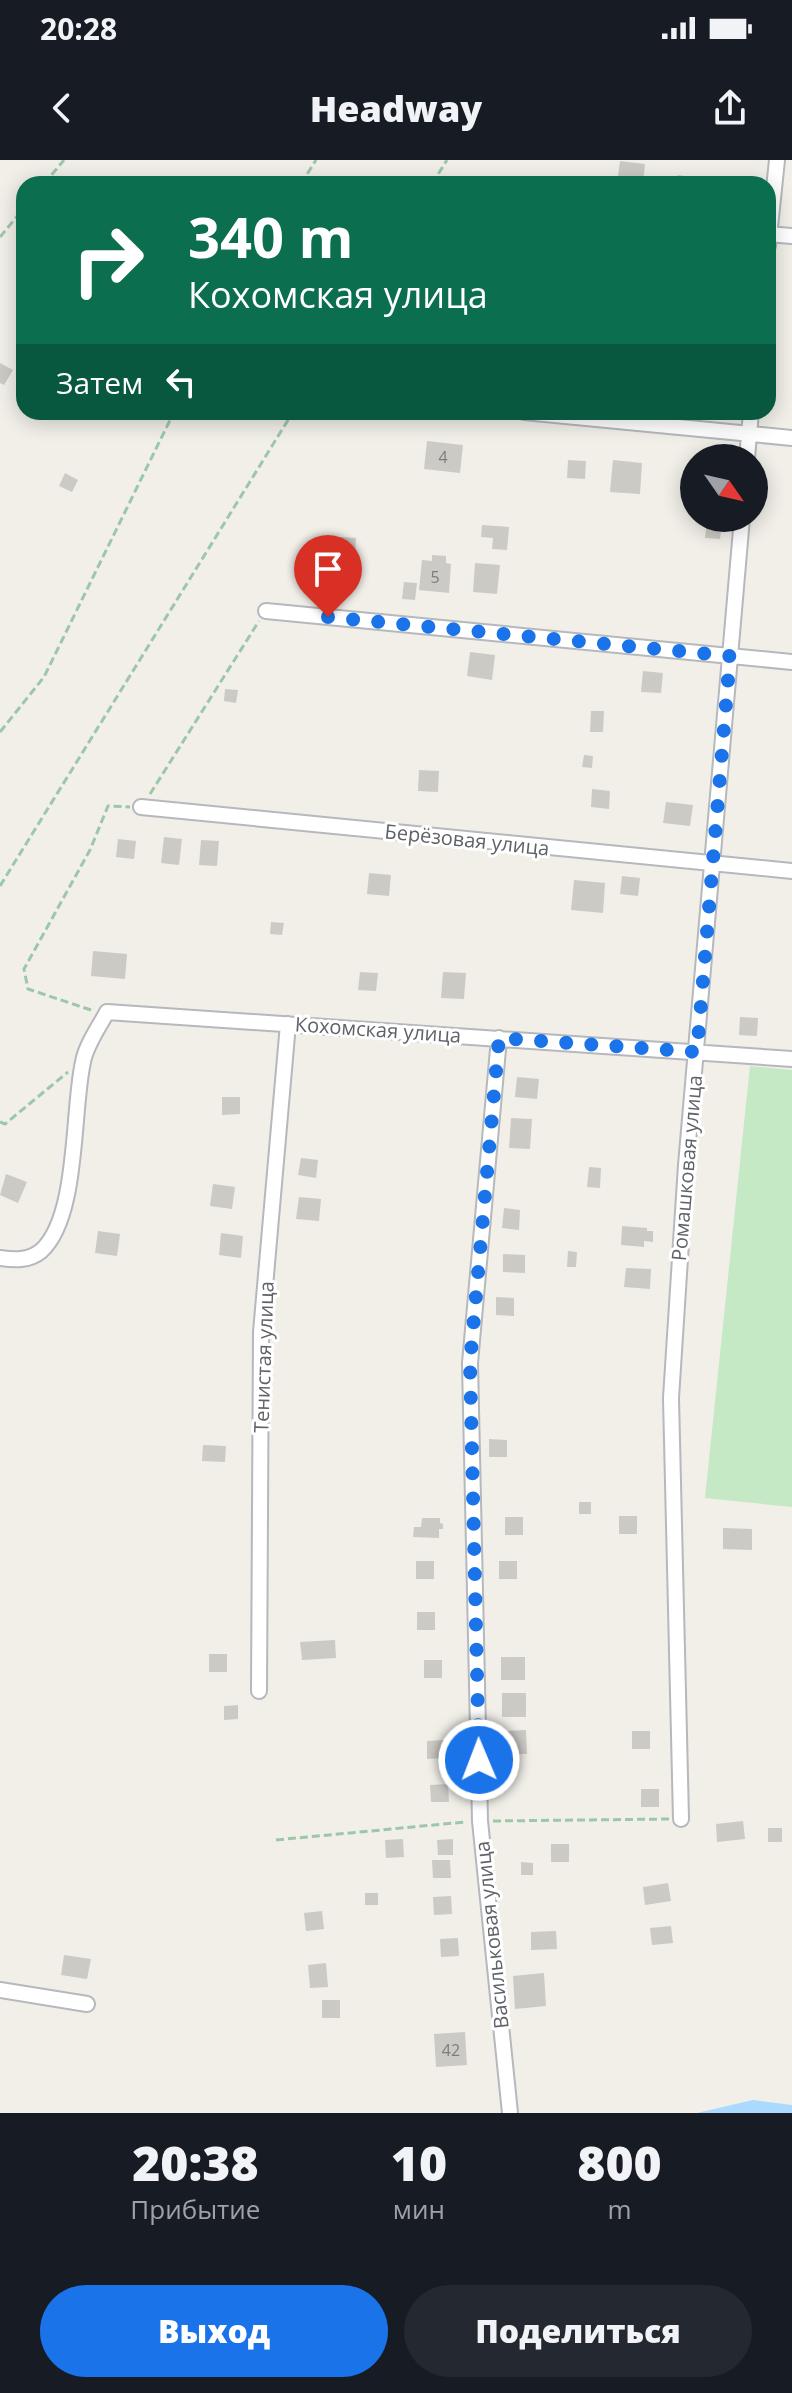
<!DOCTYPE html>
<html lang="ru">
<head>
<meta charset="utf-8">
<style>
	:root { --surface:#171b24; --page:#242831; --text:#f1f3f6; --muted:#9ea1a6; --accent:#1a73e8 }
	body { margin:0; font-family:"Open Sans",sans-serif; background:var(--page); color:var(--text); height:100vh; display:flex; flex-direction:column; font-size:30px; white-space:nowrap }
	* { box-sizing:border-box; margin:0 }
	p { font-size:26px; color:var(--muted) }
	.icon { flex:none; width:44px; height:44px; fill:none; stroke:currentColor; stroke-width:2; stroke-linecap:round; stroke-linejoin:round }
	.map { position:relative; height:1953px; overflow:hidden }
	.drawer { display:flex; flex-direction:column; background:var(--surface); flex:1 }
	.drawer>* { flex:none }
	.top-card { position:absolute; left:16px; top:16px; width:760px; height:244px; border-radius:24px; box-shadow:0 4px 20px #0003; background:#0b6e4f; color:#fff; overflow:hidden }
	.needle { width:52px; rotate:124deg }
	.tools { position:absolute; left:680px; top:284px; display:grid; gap:16px }
	.tools a { display:grid; place-items:center; width:88px; height:88px; border-radius:50%; background:var(--surface); box-shadow:0 4px 20px #0003; font-size:40px }
	.pin { position:absolute; display:grid; place-items:center; width:68px; height:68px; color:#fff; margin:-82px -34px; border-radius:50% 50% 50% 0; rotate:-45deg; box-shadow:0 0 8px #0007 }
	.pin .icon { rotate:45deg }
	.me { position:absolute; width:88px; margin:-44px; rotate:359deg; stroke-linejoin:round; filter:drop-shadow(0 0 6px #0008) }
	.turn { display:flex; align-items:center; gap:28px; height:168px; padding:0 40px; font-size:36px }
	.turn .icon { width:104px; height:104px; stroke-width:2.5 }
	.turn b { display:block; font-size:56px; line-height:68px }
	.then { display:flex; align-items:center; height:76px; padding:0 40px; background:#0003; gap:16px; font-size:30px }
	.eta { display:flex; justify-content:space-evenly; align-items:center; height:136px; text-align:center }
	.eta b { font-size:48px; font-weight:800; line-height:56px }
	.action { display:flex; gap:16px; margin-top:auto; padding:16px 40px }
	.action a { flex:1; height:92px; border-radius:48px; background:var(--accent); color:#fff; font-size:32px; font-weight:800; line-height:92px; text-align:center }
	.action a+a { background:var(--page); color:var(--text) }
	.status { display:flex; justify-content:space-between; align-items:center; height:56px; padding:0 40px; background:var(--surface); direction:ltr }
	.status svg { height:22px; fill:currentColor }
	header { display:flex; justify-content:space-between; align-items:center; height:104px; padding:0 40px; background:var(--surface); font-size:36px; font-weight:800 }
	.map>svg:first-child { display:block }
	.green { fill:#c5e8c5 }
	.water { fill:#aadaff }
	.building { fill:#cccac5 }
	.lines { fill:none; stroke-linecap:round; stroke-linejoin:round }
	.minor-casing { stroke:#b5b8bc; stroke-width:18 }
	.path { stroke:#9cc7a9; stroke-width:3; stroke-dasharray:8 4; stroke-linecap:butt }
	.minor { stroke:#fff; stroke-width:14 }
	.route { stroke:#1a73e8; stroke-width:14; stroke-dasharray:0 25.2 }
	.labels { text-anchor:middle; stroke-width:6; stroke-linejoin:round; paint-order:stroke }
	.number-label { font-size:16px; fill:#7a7d7f }
	.street-label { font-size:20px; fill:#5f6368; stroke:#fff }
</style>
</head>
<body>
<div class="status"><b>20:28</b><svg viewBox="0 0 49 12"><path d="M0 12V9h3v3zM5 12V6h3v6zM10 12V3h3v9zM15 12V0h3v12zM26 1h20v11H26zM47 4h2v5h-2z"/></svg></div>
<header><svg class="icon" aria-label="back" viewBox="0 0 24 24"><path d="M15 5l-7 7 7 7"/></svg>Headway<svg class="icon" aria-label="share" viewBox="0 0 24 24"><path d="M12 15V3M7 8l5-5 5 5M5 13v7h14v-7"/></svg></header>
<div class="map">
<svg width="792" height="1953" viewBox="0 0 792 1953">
	<rect width="100%" height="100%" fill="#f1efe8"/>
	<path class="green" d="M750,906L792,910V1347L705,1338Z"/>
	<path class="water" d="M753,1940L792,1945V1953H697Z"/>
	<path class="building" d="M620,1L645,4L643,24H617Z
		M678,15L697,18L696,24H676Z
		M0,203L13,210L4,225L0,223Z
		M427,281L463,285L460,313L424,309Z
		M568,300L586,301L585,319L567,318Z
		M613,300L642,303L640,334L610,332Z
		M65,313L78,320L72,332L59,326Z
		M707,361L722,363L720,379L705,378Z
		M482,365L509,367L507,390L492,389L493,378L481,377Z
		M341,377L356,378L355,395H340Z
		M432,395L446,396V403L451,404L449,433L419,430L422,400L432,401Z
		M475,403L500,405L497,434L473,432Z
		M404,422L417,423L415,440L402,439Z
		M470,492L495,495L492,520L467,516Z
		M643,511L663,513L661,533L641,532Z
		M225,529L238,530L236,543L224,541Z
		M591,551H604L603,572H590Z
		M584,595L593,596L592,608L582,607Z
		M419,610L439,611L438,632L418,631Z
		M592,629L610,631L609,649L591,647Z
		M666,642L693,645L690,666L663,663Z
		M164,677L182,679L179,705L161,703Z
		M118,679L136,681L134,699L116,697Z
		M201,680L219,681L217,706L199,705Z
		M369,713L391,715L389,736L367,734Z
		M622,716L640,718L638,736L620,734Z
		M574,720L605,723L603,753L571,750Z
		M271,762L284,763L282,775L270,774Z
		M93,791L127,794L125,819L91,816Z
		M360,812L378,813L376,831L358,830Z
		M443,812L466,813L464,839L441,838Z
		M740,857L758,858L757,876L739,875Z
		M517,917L539,919L537,939L515,937Z
		M222,937H240V954L222,955Z
		M511,958L532,959L530,989L509,988Z
		M301,998L318,1000L316,1018L298,1015Z
		M589,1007L601,1008L600,1028L587,1027Z
		M6,1014L27,1022L18,1043L0,1035Z
		M213,1024L235,1027L232,1049L210,1046Z
		M299,1037L321,1039L319,1061L296,1059Z
		M504,1048L520,1050L519,1070L502,1068Z
		M622,1066L647,1068V1071H653V1082L644,1081V1087L621,1085Z
		M98,1071L120,1074L117,1096L95,1093Z
		M221,1073L243,1076L241,1098L219,1095Z
		M568,1091L577,1092L576,1107H567Z
		M503,1094L525,1095V1113L503,1112Z
		M626,1108L651,1109L650,1129L624,1127Z
		M496,1137L514,1138V1156L496,1155Z
		M489,1279L507,1280V1297H489Z
		M203,1285L226,1286L225,1302L202,1301Z
		M579,1342H591V1354H579Z
		M619,1356H637V1374H619Z
		M505,1357H523V1375H505Z
		M422,1358H440V1363L443,1364V1369H439V1378L413,1377L414,1367H421Z
		M723,1368L752,1369V1390L723,1389Z
		M416,1401H434V1419H416Z
		M499,1401H517V1419H499Z
		M417,1452H435V1470H417Z
		M335,1480L336,1498L302,1500L300,1482Z
		M209,1494H227V1512H209Z
		M501,1497H525V1520H501Z
		M424,1500H442V1518H424Z
		M502,1533H526V1557H502Z
		M238,1545V1559L224,1560V1546Z
		M526,1570L527,1594H503L502,1571Z
		M632,1571H650V1589H632Z
		M445,1580V1598L427,1599V1581Z
		M448,1624L449,1642H431L430,1625Z
		M641,1629H659V1647H641Z
		M743,1661L745,1679L717,1682L716,1664Z
		M768,1668H782V1682H768Z
		M403,1679L404,1697L386,1698L385,1680Z
		M453,1679V1695H438L437,1680Z
		M551,1684H569V1702H551Z
		M432,1700H450L451,1718H433Z
		M521,1702L533,1703V1715H521Z
		M668,1723L671,1741L645,1745L643,1727Z
		M365,1733H378V1745H365Z
		M451,1736L452,1754L434,1755L433,1737Z
		M322,1751L324,1769L306,1771L304,1753Z
		M671,1766L673,1783L652,1785L650,1768Z
		M556,1771L557,1789L531,1790V1772Z
		M458,1778L459,1796L441,1797L440,1779Z
		M64,1795L91,1799L87,1819L61,1815Z
		M326,1803L328,1827L310,1828L308,1805Z
		M544,1813L546,1846L515,1849L513,1816Z
		M322,1840H340V1858H322Z
		M465,1872L467,1905L436,1907L434,1874Z"/>
	<g class="lines">
		<defs>
			<path id="minor" d="M768,74L792,76
				M768,86L777,0
				M524,252L792,278
				M747,298L751,252
				M266,451L792,502
				M141,647L792,711
				M499,878L470,1203L480,1661L510,1953
				M0,1098C14,1100 29,1101 41,1091C79,1057 72,950 83,902C86,885 99,867 107,852L792,899
				M259,1531L261,1172L288,864
				M681,1659L671,1238L686,1005L742,358
				M0,1830L87,1844"/>
		</defs>
		<use href="#minor" class="minor-casing"/>
		<path class="path" d="M44,24L64,0
			M301,24L316,0
			M432,24L447,0
			M0,77L24,48
			M0,572L44,517L174,252
			M150,634L259,461
			M0,726L293,252
			M91,850L28,829L24,809L90,690L108,646L130,647
			M0,962L5,964L68,912
			M493,1661L669,1659
			M276,1680L465,1662"/>
		<use href="#minor" class="minor"/>
	</g>
	<g class="lines">
		<path class="route" d="M328,457L730,496L697,892L499,878L470,1203L479,1600"/>
	</g>
	<g class="labels">
		<g class="number-label">
			<text x="443" y="303">4</text>
			<text x="435" y="423">5</text>
			<text x="451" y="1896">42</text>
		</g>
		<g class="street-label">
			<text transform="translate(467 680) rotate(6)" y="7">Берёзовая улица</text>
			<text transform="translate(378 870) rotate(4)" y="7">Кохомская улица</text>
			<text transform="translate(687 1008) rotate(-85)" y="7">Ромашковая улица</text>
			<text transform="translate(264 1197) rotate(-88)" y="7">Тенистая улица</text>
			<text transform="translate(492 1775) rotate(-96)" y="7">Васильковая улица</text>
		</g>
	</g>
</svg>
<div class="tools">
<a><svg class="needle" viewBox="-14 -14 28 28"><path d="M0-13l5 13h-10z" fill="#e53935"/><path d="M0 13l5-13h-10z" fill="#9ea1a6"/></svg></a>
</div>
<div class="pin" style="left:328px;top:457px;background:#d93025"><svg class="icon" aria-label="arrive" viewBox="0 0 24 24"><path d="M6 21V4h12l-3 4 3 4H6"/></svg></div>
<svg class="me" style="left:479px;top:1600px" viewBox="-20 -20 40 40"><circle r="17" fill="#1a73e8" stroke="#fff" stroke-width="3"/><path d="M0-11L8 9 0 5-8 9z" fill="#fff"/></svg>
<div class="top-card">
<div class="turn"><svg class="icon" aria-label="right" viewBox="0 0 24 24"><path d="M7 20v-9h11M14 6l5 5-5 5"/></svg><div><b>340 m</b>Кохомская улица</div></div>
<div class="then">Затем<svg class="icon" aria-label="left" viewBox="0 0 24 24"><path d="M17 20v-9H6M10 6l-5 5 5 5"/></svg></div>
</div>
</div>
<section class="drawer">
<div class="eta">
<div><b>20:38</b><p>Прибытие</p></div>
<div><b>10</b><p>мин</p></div>
<div><b>800</b><p>m</p></div>
</div>
<div class="action"><a>Выход</a><a>Поделиться</a></div>
</section>
</body>
</html>
